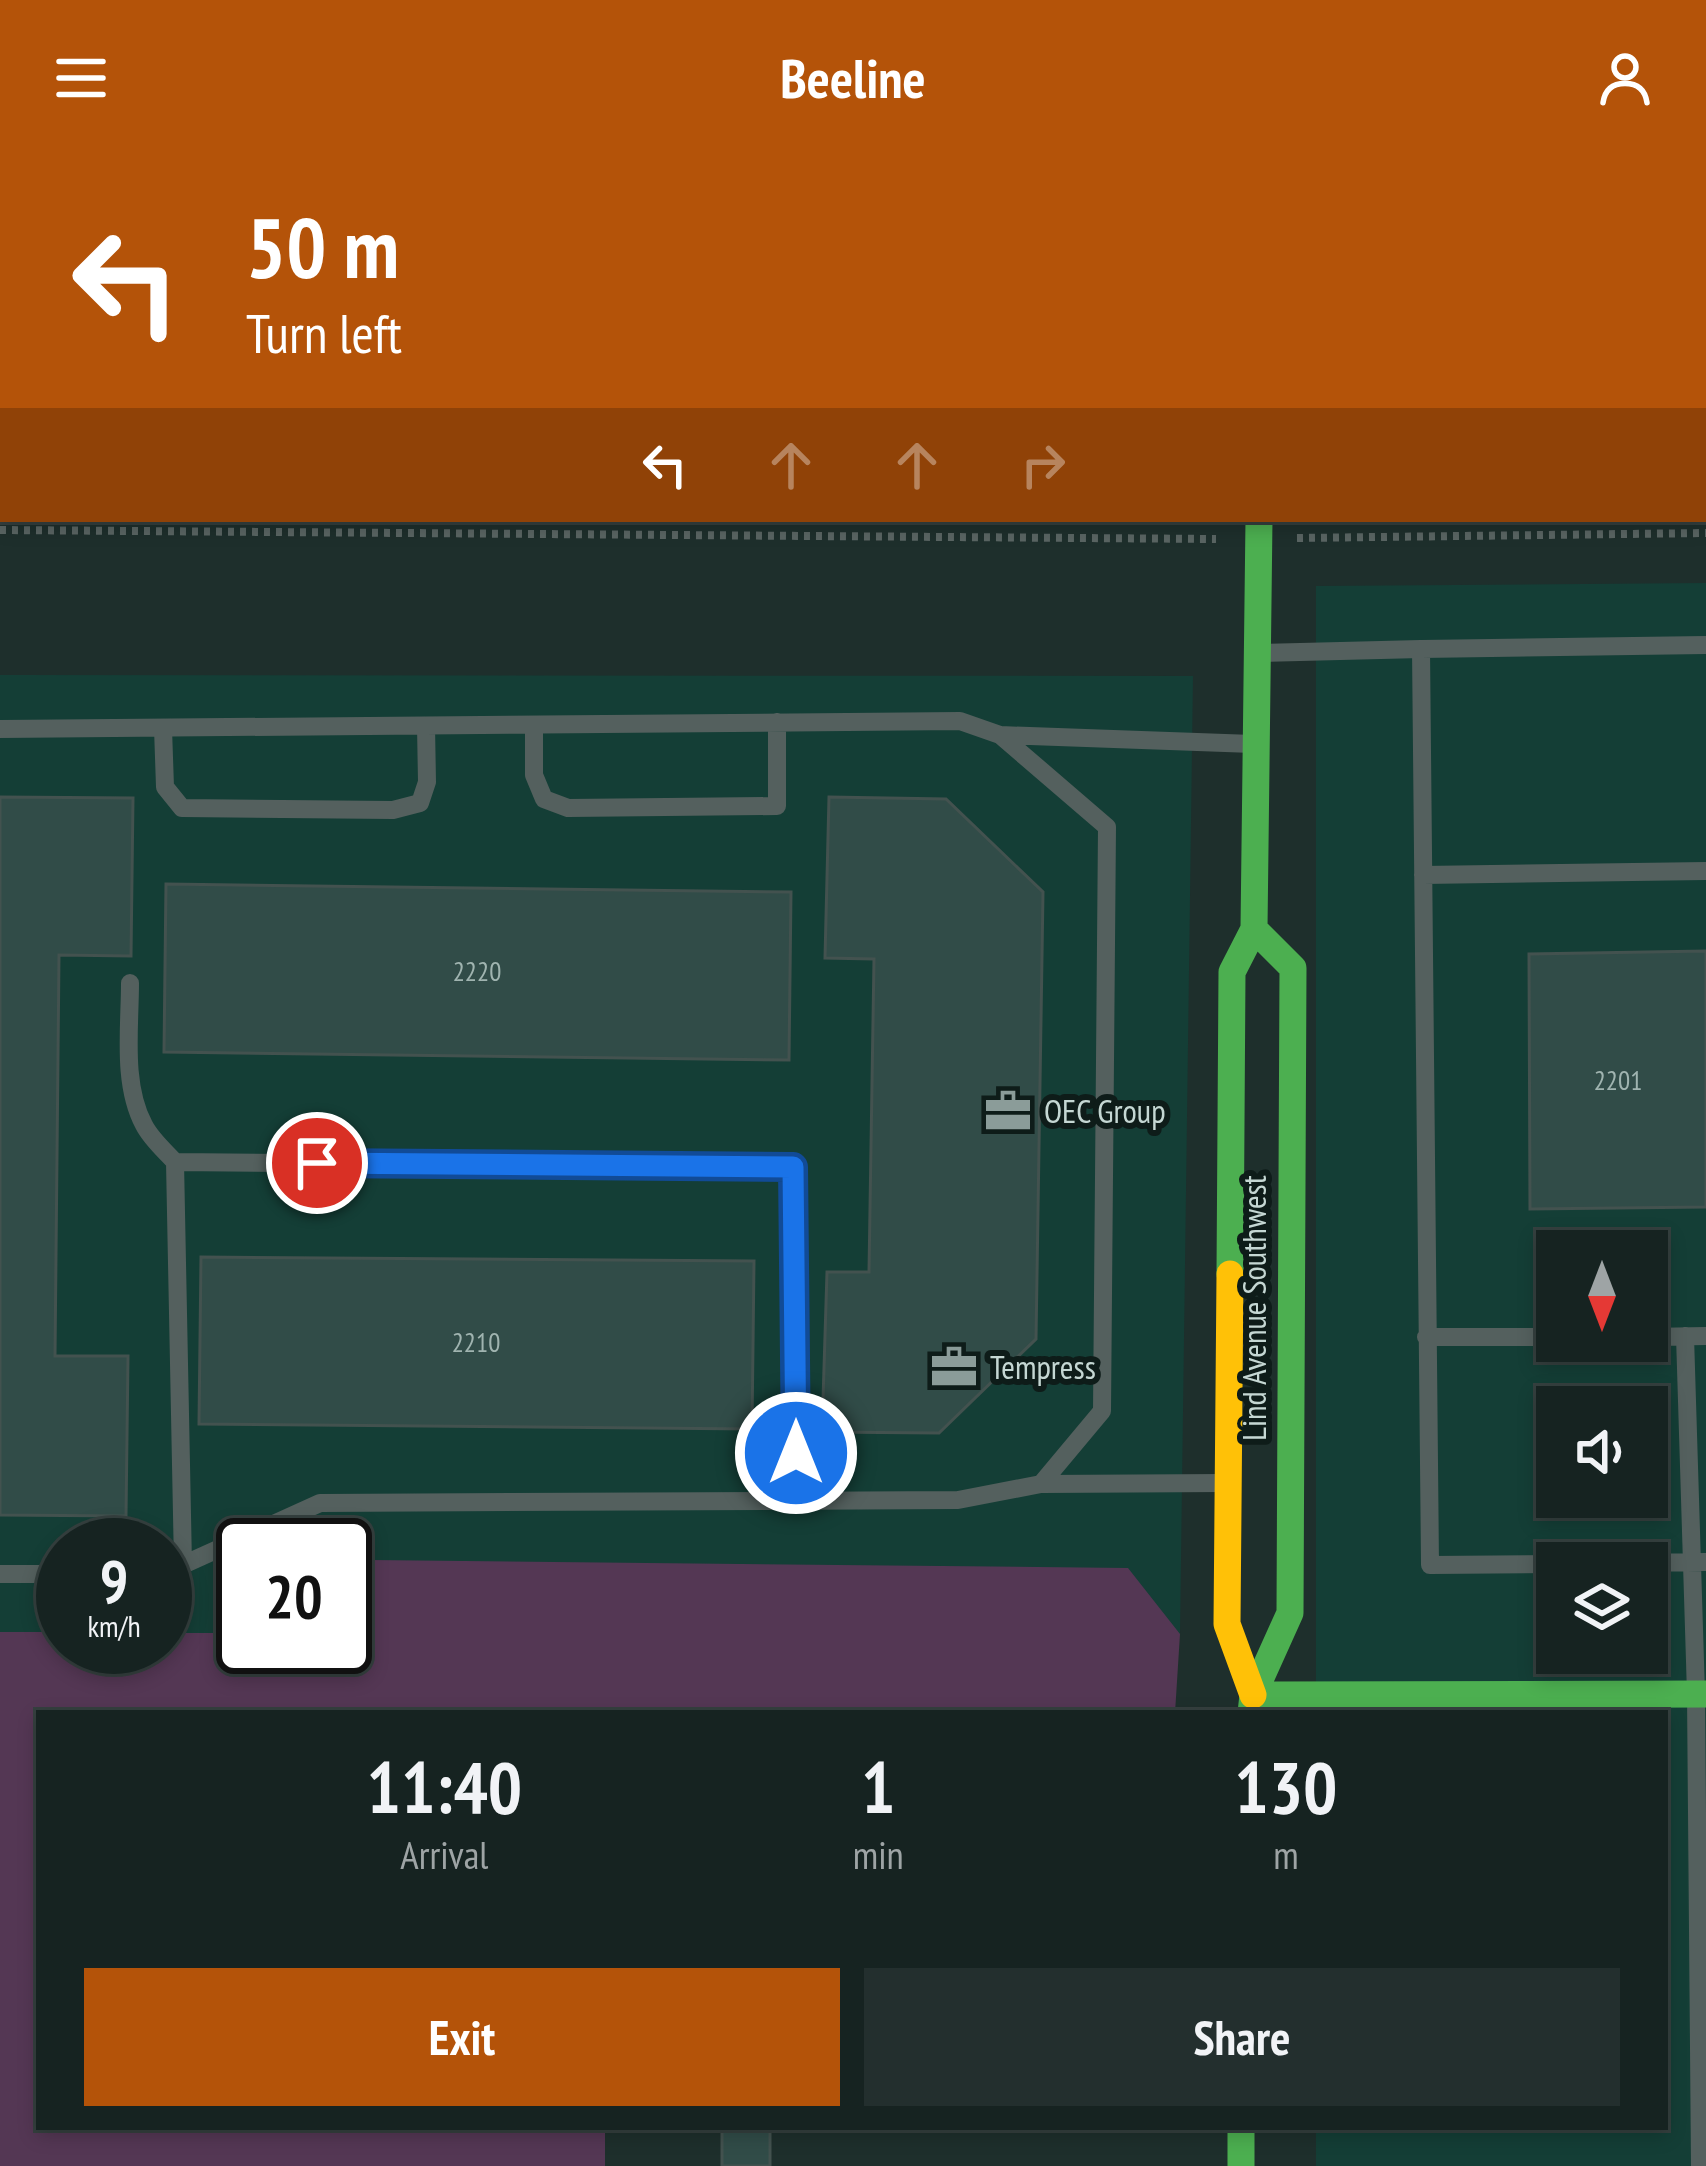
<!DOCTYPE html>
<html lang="en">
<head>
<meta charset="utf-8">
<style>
	:root { --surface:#162321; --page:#232f2e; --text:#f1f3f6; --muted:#9ea4a5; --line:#35403f; --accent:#b45309 }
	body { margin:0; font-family:"PT Sans Narrow",sans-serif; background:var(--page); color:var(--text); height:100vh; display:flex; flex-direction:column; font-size:45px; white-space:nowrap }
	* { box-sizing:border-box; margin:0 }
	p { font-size:39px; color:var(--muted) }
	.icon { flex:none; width:66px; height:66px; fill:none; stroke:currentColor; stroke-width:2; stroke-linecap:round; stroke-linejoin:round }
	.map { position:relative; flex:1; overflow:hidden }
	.details { position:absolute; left:36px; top:1554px; width:1632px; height:420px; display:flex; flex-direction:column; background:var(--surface); border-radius:0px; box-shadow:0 6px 18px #0003,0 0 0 3px var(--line) }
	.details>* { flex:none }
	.guide { position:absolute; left:0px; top:0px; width:1707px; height:366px; box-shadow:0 6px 18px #0003,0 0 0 3px var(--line); background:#b45309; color:#fff; overflow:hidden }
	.needle { width:78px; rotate:180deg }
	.controls { position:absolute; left:1536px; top:1074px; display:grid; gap:24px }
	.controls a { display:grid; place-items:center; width:132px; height:132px; border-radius:0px; background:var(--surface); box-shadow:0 6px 18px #0003,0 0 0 3px var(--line); font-size:60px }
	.speed { position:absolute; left:36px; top:1362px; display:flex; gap:24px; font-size:60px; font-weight:700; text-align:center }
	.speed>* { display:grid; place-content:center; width:156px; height:156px; border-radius:50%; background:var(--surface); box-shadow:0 6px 18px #0003,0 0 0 3px var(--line); line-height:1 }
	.speed small { font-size:30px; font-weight:400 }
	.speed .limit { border:6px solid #111; border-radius:18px; background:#fff; color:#111 }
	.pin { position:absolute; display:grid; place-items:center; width:102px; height:102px; color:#fff; margin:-51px; border:6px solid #fff; border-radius:50%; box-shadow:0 3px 12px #0007 }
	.me { position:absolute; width:132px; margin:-66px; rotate:0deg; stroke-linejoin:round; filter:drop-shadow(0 0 9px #0008) }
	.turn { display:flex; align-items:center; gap:42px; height:252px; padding:0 48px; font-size:54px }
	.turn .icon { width:156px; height:156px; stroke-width:2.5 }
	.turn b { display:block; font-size:84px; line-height:102px }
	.lanes { display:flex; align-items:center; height:114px; padding:0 48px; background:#0003; justify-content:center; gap:60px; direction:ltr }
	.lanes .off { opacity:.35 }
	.eta { display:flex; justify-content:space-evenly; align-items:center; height:204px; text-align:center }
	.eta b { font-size:72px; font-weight:700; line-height:84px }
	.primary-button { display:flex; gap:24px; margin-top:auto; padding:24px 48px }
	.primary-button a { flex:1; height:138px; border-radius:0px; background:var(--accent); color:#fff; font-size:48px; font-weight:700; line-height:138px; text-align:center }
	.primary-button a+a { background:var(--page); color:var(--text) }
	header { display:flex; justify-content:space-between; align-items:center; height:156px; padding:0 48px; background:var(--accent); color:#fff; font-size:54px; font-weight:700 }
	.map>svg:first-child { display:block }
	.built { fill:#143e36; fill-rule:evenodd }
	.green { fill:#543754 }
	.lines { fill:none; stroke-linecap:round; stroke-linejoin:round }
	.stream { stroke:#340f34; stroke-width:12 }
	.building { fill:#314c48; stroke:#43524f; stroke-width:3 }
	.path { stroke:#5a6563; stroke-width:8; stroke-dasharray:6 6; stroke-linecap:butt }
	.lane { stroke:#54605e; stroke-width:18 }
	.fast { stroke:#4caf50; stroke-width:27 }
	.slow { stroke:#ffc107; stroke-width:27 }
	.route-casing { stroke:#114b97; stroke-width:30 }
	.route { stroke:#1a73e8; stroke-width:21 }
	.labels { text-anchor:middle; stroke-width:12; stroke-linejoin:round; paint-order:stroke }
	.number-label { font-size:27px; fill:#a0b4b0 }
	.poi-label { font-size:33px; fill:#c5d7d3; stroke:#0e1c19; text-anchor:start }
	.street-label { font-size:33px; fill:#c5d7d3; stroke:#0e1c19 }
</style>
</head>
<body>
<header><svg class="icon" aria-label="menu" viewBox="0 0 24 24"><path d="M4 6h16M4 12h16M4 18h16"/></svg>Beeline<svg class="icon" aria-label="person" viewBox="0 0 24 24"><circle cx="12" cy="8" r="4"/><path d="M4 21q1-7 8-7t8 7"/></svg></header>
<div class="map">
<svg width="1706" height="2010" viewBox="0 0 1706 2010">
	<rect width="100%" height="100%" fill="#1e2f2c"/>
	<path class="built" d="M1397,0H1706V112L1704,3Z
		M1706,427V2010H1316V1971H1665V1557H1316V430ZM1557,1095H1647V1185H1557ZM1557,1251H1647V1341H1557ZM1557,1407H1647V1497H1557Z
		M0,519L1193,520L1180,1478L345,1477V1389H243V1477H165V1389H63V1476H0Z"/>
	<path class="green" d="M0,0H1207L3,3V316Z
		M371,1404L1128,1412L1180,1478L1175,1557H39V1971H605V2010H0V1476H63V1491H165V1477H236L243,1473V1491H345V1418Z"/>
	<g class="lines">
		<path class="stream" d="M0,247H3
			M1704,306H1706"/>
	</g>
	<path class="building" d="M0,641L133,642L131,800L59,799L55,1200H128L126,1360L0,1359Z
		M829,641L946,643L1043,736L1036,1183L939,1277L822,1276L827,1116H869L874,803L825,802Z
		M166,728L791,736L789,904L164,896Z
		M1706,795V1051L1530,1053L1529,798Z
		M201,1101L754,1105L752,1273L199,1268Z
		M722,1971H770V2010H722Z"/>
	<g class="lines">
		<path class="path" d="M0,374L1216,383
			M1297,382L1706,377"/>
		<path class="lane" d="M1476,3L1477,0
			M1421,493L1706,489
			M1262,497L1421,493L1430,1409L1557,1408
			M534,569V619L544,643L568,652L777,650V566
			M163,572L165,631L182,652L393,654L420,647L427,626L426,570
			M0,573L960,565L1000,579L1253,588
			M1000,579L1107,671L1102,1255L1041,1328
			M1423,719L1706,715
			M130,827C130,872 122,928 144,969C151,983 165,995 175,1006
			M1685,1180L1696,1538L1700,2010
			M1426,1181H1557
			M1647,1181L1706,1180
			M1627,1407L1706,1406
			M183,1409L175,1006L793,1011L796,1345
			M165,1417L320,1347L958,1344L1041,1328L1225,1327
			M0,1418H63"/>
		<path class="fast" d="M1267,0V3
			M1230,1118L1232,816L1254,773L1259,363
			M1253,1539L1706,1538
			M1251,1557L1253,1539L1290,1457L1293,812L1254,773
			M1241,1971V2010"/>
		<path class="slow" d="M1230,1118L1227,1468L1253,1539"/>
	</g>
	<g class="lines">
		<defs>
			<path id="route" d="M317,1007L793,1011L796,1297"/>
		</defs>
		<use href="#route" class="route-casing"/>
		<use href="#route" class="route"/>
	</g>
	<defs>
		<symbol id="office-bare" viewBox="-9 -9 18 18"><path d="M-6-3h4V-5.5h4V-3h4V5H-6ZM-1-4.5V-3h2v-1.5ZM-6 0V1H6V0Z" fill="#8b9c99" stroke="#0e1c19" stroke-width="2.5" paint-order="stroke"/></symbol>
	</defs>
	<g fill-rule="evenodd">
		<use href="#office-bare" x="975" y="922" width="66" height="66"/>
		<use href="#office-bare" x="921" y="1178" width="66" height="66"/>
	</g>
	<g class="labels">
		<g class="number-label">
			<text x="477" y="825">2220</text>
			<text x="1618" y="934">2201</text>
			<text x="476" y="1196">2210</text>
		</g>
		<g class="poi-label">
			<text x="1044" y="967">OEC Group</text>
			<text x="990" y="1223">Tempress</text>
		</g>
		<g class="street-label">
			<text transform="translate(1254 1152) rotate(-90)" y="12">Lind Avenue Southwest</text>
		</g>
	</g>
</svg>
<div class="controls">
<a><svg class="needle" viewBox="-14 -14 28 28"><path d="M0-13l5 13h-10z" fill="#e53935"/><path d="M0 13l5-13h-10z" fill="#9ea4a5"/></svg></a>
<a><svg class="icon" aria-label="sound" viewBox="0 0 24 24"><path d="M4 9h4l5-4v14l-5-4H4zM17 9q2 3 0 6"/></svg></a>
<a><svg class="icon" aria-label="layers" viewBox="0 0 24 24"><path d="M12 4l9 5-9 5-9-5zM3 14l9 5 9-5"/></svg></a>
</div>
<div class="speed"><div>9<small>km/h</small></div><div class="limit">20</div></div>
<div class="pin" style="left:317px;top:1007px;background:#d93025"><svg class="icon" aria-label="arrive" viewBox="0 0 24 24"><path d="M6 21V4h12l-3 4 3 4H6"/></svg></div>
<svg class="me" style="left:796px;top:1297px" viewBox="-20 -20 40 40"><circle r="17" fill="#1a73e8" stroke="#fff" stroke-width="3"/><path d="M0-11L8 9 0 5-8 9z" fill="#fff"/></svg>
<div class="guide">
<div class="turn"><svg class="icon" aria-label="left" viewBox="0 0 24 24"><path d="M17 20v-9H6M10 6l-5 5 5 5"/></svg><div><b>50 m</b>Turn left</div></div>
<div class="lanes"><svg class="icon" aria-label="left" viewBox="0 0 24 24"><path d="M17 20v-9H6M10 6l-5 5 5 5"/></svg><svg class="icon off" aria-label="ahead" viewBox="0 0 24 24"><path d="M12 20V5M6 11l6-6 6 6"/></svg><svg class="icon off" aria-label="ahead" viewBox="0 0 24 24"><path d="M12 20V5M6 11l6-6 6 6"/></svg><svg class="icon off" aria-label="right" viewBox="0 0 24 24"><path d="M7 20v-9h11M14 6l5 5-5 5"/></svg></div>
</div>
<section class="details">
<div class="eta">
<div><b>11:40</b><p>Arrival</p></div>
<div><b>1</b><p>min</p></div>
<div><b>130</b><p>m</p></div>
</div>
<div class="primary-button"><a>Exit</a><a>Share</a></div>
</section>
</div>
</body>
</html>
